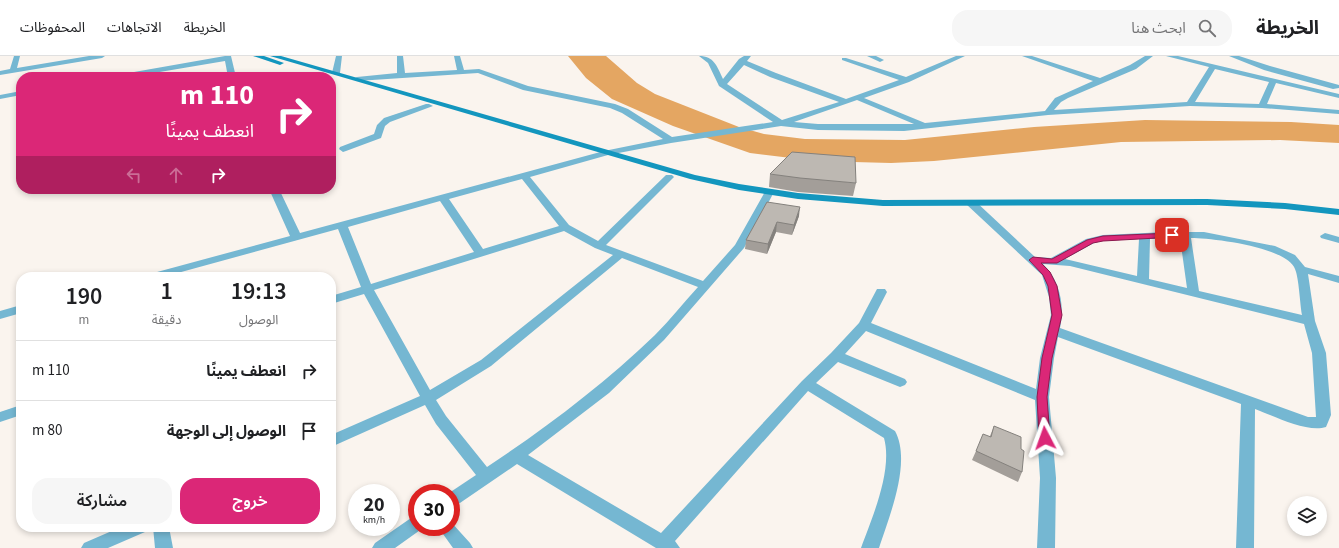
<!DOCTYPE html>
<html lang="ar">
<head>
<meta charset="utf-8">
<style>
	:root { --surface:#fff; --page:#f6f6f6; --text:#202124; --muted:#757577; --line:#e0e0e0; --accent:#db2777 }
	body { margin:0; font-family:"Source Sans 3","Noto Sans Arabic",sans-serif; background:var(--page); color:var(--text); direction:rtl; height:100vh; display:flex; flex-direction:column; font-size:15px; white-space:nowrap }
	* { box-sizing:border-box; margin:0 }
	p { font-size:13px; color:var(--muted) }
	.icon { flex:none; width:22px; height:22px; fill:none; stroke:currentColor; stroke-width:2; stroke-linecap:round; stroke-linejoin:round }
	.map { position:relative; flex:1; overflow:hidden; direction:ltr }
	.panel { position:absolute; left:16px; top:216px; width:320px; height:260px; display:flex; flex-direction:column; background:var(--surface); border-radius:16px; box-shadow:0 2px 6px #0003; direction:rtl }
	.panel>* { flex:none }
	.hud { position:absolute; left:16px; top:16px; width:320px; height:122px; border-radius:16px; box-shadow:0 2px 6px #0003; direction:rtl; background:#db2777; color:#fff; overflow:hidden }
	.fabs { position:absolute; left:1287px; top:440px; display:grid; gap:8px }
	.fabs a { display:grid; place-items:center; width:40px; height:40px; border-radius:50%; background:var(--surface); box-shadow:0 2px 6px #0003; font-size:20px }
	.speed { position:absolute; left:348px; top:428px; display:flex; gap:8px; font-size:20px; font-weight:700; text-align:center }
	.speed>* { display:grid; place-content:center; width:52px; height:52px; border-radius:50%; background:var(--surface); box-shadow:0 2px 6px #0003; line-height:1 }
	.speed small { font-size:10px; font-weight:400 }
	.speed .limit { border:6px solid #d22; background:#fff; color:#111 }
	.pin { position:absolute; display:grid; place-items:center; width:34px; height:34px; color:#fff; margin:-17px; border-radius:8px; box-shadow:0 2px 6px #0006 }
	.me { position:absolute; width:44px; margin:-22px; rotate:356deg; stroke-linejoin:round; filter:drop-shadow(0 0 3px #0008) }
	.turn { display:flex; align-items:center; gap:14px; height:84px; padding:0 16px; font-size:18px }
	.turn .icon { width:52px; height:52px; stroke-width:2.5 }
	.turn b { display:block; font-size:28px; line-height:34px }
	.lanes { display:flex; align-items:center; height:38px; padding:0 16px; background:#0003; justify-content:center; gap:20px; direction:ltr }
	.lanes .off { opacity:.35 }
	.eta { display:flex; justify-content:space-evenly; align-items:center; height:68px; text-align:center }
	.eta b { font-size:24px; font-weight:600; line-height:28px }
	.button { display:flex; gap:8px; margin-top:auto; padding:8px 16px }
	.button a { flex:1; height:46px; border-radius:16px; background:var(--accent); color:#fff; font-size:16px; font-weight:600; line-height:46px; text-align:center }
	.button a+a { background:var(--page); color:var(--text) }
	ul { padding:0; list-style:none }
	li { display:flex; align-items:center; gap:12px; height:60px; padding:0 16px; border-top:1px solid var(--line) }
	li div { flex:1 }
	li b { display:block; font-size:15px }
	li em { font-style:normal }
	header { display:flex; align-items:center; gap:24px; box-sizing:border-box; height:56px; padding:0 20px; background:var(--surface); border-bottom:1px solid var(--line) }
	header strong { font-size:19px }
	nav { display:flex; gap:22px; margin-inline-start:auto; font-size:14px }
	.search { width:280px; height:36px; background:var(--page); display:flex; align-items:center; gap:10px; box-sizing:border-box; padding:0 14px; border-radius:16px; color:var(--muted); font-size:15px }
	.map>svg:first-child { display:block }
	.water { fill:#e4a662 }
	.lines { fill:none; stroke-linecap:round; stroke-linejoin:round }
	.minor { fill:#75b7d2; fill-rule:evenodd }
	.secondary { fill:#1396be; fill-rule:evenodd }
	.wall { fill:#a39e99 }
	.shaded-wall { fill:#84817d }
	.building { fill:#bdb8b2; stroke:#84817d }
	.route { fill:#db2777; stroke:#8e194d }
</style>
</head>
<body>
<header>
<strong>الخريطة</strong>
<div class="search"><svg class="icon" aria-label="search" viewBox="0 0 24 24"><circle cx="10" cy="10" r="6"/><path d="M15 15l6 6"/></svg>ابحث هنا</div>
<nav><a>الخريطة</a><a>الاتجاهات</a><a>المحفوظات</a></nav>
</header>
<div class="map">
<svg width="1339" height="492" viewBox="0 0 1339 492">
	<rect width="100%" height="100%" fill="#faf4ee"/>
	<path class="water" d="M568,0H606L637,27L655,38L739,71L764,78L805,83L905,84L1034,71L1145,64L1291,66L1339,69V87L1280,84L1121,86L934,105L891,107L816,105L750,97L673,70L612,43L586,22Z"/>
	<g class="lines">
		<path class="minor" d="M14,0H20L17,12L89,0H105L102,2L0,19V15L10,13Z
			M225,0H231L236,21H228L225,5L130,21H113L117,19Z
			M336,0H342L340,17L336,19L332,17Z
			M397,0H403L405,17L457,14L454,0H460L464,14L479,13L528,30L615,48L628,53L672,81L773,66L719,30L708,7L699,0C714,0 717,10 723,23L739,3L744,0H751L747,5L776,17L846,43L899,24L842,4V2H846L906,21L956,0H965L909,26L864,42L925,67L1045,55L1055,42L1093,25L1022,0H1032L1100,22L1130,9L1145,0H1153L1136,13L1068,42L1061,46L1054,54L1187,46L1209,11L1166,0H1178L1339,38V42L1276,27L1267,48L1339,54V58L1262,52L1190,50L1048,59L904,75L818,74L781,70L671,87L608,99L530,121L569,169L598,185L666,119H672L674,121L606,189L703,225L735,189L766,134L769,133L774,136L744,192L664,284L609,337L528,399L661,477L802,325L831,297L859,267L877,233H885L887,236L871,267L1036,333L1040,302L1051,259L1049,241L1042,219L966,148L965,146L966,144H974L1035,201L1051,202L1086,183L1103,179L1166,176H1204L1275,190L1295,199L1305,211L1339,220V227L1308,218L1315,265L1326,297L1331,359L1326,371C1307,377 1274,360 1255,353L1254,492H1236L1241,348L1058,281L1054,302L1049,341L1056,422L1055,492H1037L1040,422L1035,344L866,275L845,298L905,323L907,326L905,329L900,331L895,329L838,306L816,327L895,375C912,406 889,461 879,492H861C872,462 893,414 884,382L808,335L675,485L680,492H656L517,408L457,449L451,451V437H449L476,419L436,368L425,349L331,391V379L420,340L364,238L331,248V240L361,231L338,173L163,221H144L146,219L290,180L269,133H279L300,177L604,95L663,83L622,57L610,52L523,34L478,17L357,25L353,23L357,21L397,17ZM744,9L770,21L839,46L782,64L727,28ZM1215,13L1269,26L1259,48L1195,46ZM857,44L914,68H818L794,66ZM522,123L559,170L483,193L449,143ZM440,145L474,196L371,228L348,171ZM564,175L595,192L613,199L481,304L430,334L374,234ZM1180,182L1187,232L1149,223L1150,183ZM1191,182C1212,182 1287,191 1295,213C1299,222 1300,248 1302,259L1199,235ZM1139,183L1137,220L1065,203L1094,187L1103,185ZM622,202L698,231C683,247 670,264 655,279C604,328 546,372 487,411L446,360L436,344L491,310ZM1043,208L1070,210L1304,268L1312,297L1316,361H1308L1060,272C1065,250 1060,224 1043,208Z
			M867,0H876L884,4L880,6Z
			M1229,0H1239L1270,10L1339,29V32L1333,33L1264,14Z
			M21,35V39L0,43V39Z
			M426,48H429L433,50L390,66L385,70L381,82L346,95L343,96L339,93L340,91L374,78L377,69L384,62Z
			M1325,177L1339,181V187L1321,182L1320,180Z
			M21,249V257L0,263V255Z
			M21,349V359L0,366V356Z
			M417,460V471L423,472L395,492H372L375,487L411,462Z
			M451,466L470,487L473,492H453L438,471H451Z
			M121,471H147L145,476L108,492H81L84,487Z
			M153,471H169L173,492H155Z"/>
		<path class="secondary" d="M253,0H264L284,7L280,9Z
			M270,0H281L695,119L739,128L798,137L883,144L1207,143L1285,147L1339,153V159L1285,153L1207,149L883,150L798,143L739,134L690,123Z"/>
	</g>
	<path class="wall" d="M770,118L856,127L853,140L798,136L769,131Z
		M767,146L799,160L792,179L776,176L767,198L745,193L746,184Z
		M994,370L1021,393L1022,416L1018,426L972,404L976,395L990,380Z"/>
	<path class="shaded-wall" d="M800,151L799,160L792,179L794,169Z
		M777,166L776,176L767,198L768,188Z"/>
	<path class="building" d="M792,96L855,101L856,127L800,122L770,118Z
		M767,146L800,151L794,169L777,166L768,188L746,184Z
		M994,370L1021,381V393L1024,395L1022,416L976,395L983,378L991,381Z"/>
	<path class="route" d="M1172,177L1176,179L1175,181L1103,185L1093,187L1057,207H1041L1050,216L1057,230L1062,259L1052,302L1047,341L1050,382L1049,385L1045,386L1041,385L1039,382L1037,341L1042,302L1052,259L1048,230L1043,219L1029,204L1033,201L1052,203L1087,184L1103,180Z"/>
</svg>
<div class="fabs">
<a><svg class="icon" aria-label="layers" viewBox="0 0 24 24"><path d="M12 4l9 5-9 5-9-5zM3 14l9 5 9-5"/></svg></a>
</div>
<div class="speed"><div>20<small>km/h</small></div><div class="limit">30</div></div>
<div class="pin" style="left:1172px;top:179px;background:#d93025"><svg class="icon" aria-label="arrive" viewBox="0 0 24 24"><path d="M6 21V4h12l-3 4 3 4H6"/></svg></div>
<svg class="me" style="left:1045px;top:382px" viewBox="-20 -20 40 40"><path d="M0-17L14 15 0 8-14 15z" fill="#db2777" stroke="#fff" stroke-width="4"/></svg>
<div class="hud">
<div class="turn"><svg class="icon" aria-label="right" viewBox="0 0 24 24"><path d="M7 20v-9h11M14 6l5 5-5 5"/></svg><div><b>110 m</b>انعطف يمينًا</div></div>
<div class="lanes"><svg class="icon off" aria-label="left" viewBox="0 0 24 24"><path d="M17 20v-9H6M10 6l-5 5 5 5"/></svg><svg class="icon off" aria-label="ahead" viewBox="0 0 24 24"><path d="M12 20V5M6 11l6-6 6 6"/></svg><svg class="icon" aria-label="right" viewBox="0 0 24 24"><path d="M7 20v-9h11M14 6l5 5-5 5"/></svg></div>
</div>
<section class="panel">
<div class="eta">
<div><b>19:13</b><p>الوصول</p></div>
<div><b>1</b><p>دقيقة</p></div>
<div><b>190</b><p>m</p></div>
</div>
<ul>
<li><svg class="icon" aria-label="right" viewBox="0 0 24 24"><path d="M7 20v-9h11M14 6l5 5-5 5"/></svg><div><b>انعطف يمينًا</b></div><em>110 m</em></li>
<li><svg class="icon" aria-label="arrive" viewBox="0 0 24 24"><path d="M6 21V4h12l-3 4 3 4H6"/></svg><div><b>الوصول إلى الوجهة</b></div><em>80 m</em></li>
</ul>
<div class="button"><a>خروج</a><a>مشاركة</a></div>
</section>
</div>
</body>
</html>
